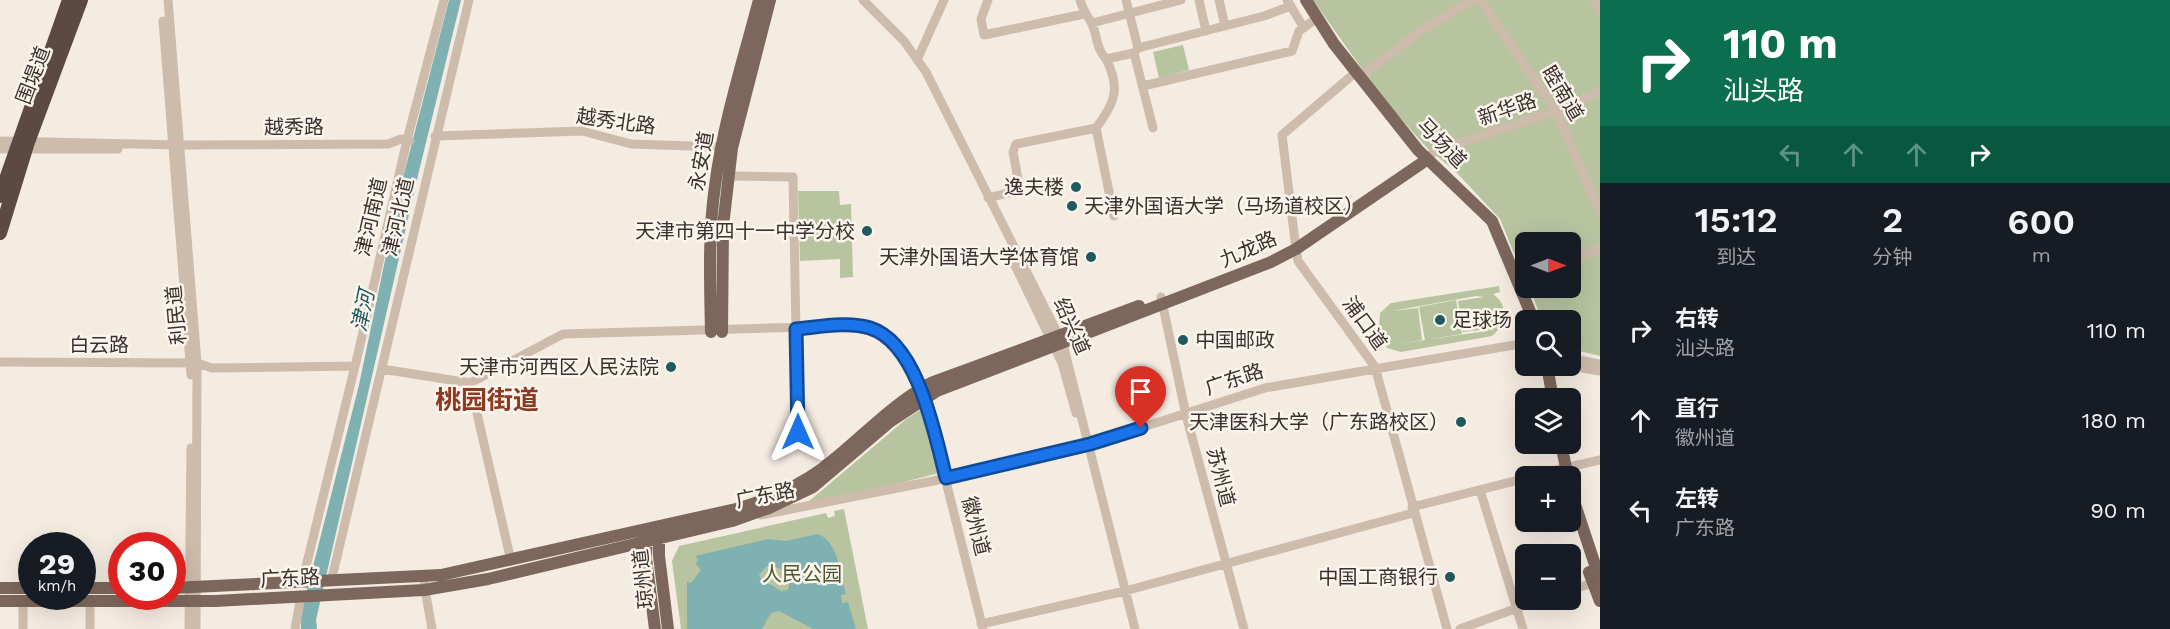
<!DOCTYPE html>
<html lang="zh">
<head>
<meta charset="utf-8">
<style>
	:root { --surface:#171b24; --page:#242831; --text:#f1f3f6; --muted:#9ea1a6 }
	body { margin:0; font-family:"Work Sans","Noto Sans SC",sans-serif; background:var(--page); color:var(--text); height:100vh; display:flex; flex-direction:column; font-size:22px; white-space:nowrap }
	* { box-sizing:border-box; margin:0 }
	p { font-size:20px; color:var(--muted) }
	.icon { flex:none; width:33px; height:33px; fill:none; stroke:currentColor; stroke-width:2; stroke-linecap:round; stroke-linejoin:round }
	.map { position:relative; flex:1; overflow:hidden }
	.panel { display:flex; flex-direction:column; background:var(--surface); width:570px }
	.panel>* { flex:none }
	.top-card { background:#0b6e4f; color:#fff; overflow:hidden }
	.needle { width:39px; rotate:90deg }
	.buttons { position:absolute; left:1515px; top:232px; display:grid; gap:12px }
	.buttons a { display:grid; place-items:center; width:66px; height:66px; border-radius:9px; background:var(--surface); box-shadow:0 6px 24px #0002; font-size:30px }
	.speed { position:absolute; left:18px; top:532px; display:flex; gap:12px; font-size:30px; font-weight:700; text-align:center }
	.speed>* { display:grid; place-content:center; width:78px; height:78px; border-radius:50%; background:var(--surface); box-shadow:0 6px 24px #0002; line-height:1 }
	.speed small { font-size:15px; font-weight:400 }
	.speed .limit { border:9px solid #d22; background:#fff; color:#111 }
	.pin { position:absolute; display:grid; place-items:center; width:51px; height:51px; color:#fff; margin:-62px -26px; border-radius:50% 50% 50% 0; rotate:-45deg; box-shadow:0 0 6px #0007 }
	.pin .icon { rotate:45deg }
	.me { position:absolute; width:66px; margin:-33px; rotate:0deg; stroke-linejoin:round; filter:drop-shadow(0 0 4px #0008) }
	.turn { display:flex; align-items:center; gap:21px; height:126px; padding:0 24px; font-size:27px }
	.turn .icon { width:78px; height:78px; stroke-width:2.5 }
	.turn b { display:block; font-size:42px; line-height:51px }
	.lanes { display:flex; align-items:center; height:57px; padding:0 24px; background:#0003; justify-content:center; gap:30px; direction:ltr }
	.lanes .off { opacity:.35 }
	.eta { display:flex; justify-content:space-evenly; align-items:center; height:102px; text-align:center }
	.eta b { font-size:36px; font-weight:600; line-height:42px }
	ul { padding:0; list-style:none }
	li { display:flex; align-items:center; gap:18px; height:90px; padding:0 24px }
	li div { flex:1 }
	li b { display:block; font-size:22px }
	li em { font-style:normal }
	main { display:flex; flex:1; min-height:0 }
	.map>svg:first-child { display:block }
	.green { fill:#b8c4a0; fill-rule:evenodd }
	.water { fill:#7fb0b2; fill-rule:evenodd }
	.lines { fill:none; stroke-linecap:round; stroke-linejoin:round }
	.minor { stroke:#cdbbac; stroke-width:9 }
	.major { stroke:#7d675c; stroke-width:12 }
	.highway { stroke:#5c4a42; stroke-width:14 }
	.route-casing { stroke:#114b97; stroke-width:15 }
	.route { stroke:#1a73e8; stroke-width:10 }
	.poi-dot { fill:#1f5a5e; stroke:#fbf5ee; stroke-width:2 }
	.labels { text-anchor:middle; stroke-width:5; stroke-linejoin:round; paint-order:stroke }
	.street-label { font-size:20px; fill:#3b302b; stroke:#fbf5ee }
	.poi-label { font-size:20px; fill:#3b302b; stroke:#fbf5ee; text-anchor:end }
	.park-label { font-size:20px; fill:#4a5a2e; stroke:#fbf5ee }
	.water-label { font-size:21px; font-style:italic; fill:#1f5a5e; stroke:#fbf5ee }
	.district-label { font-size:26px; font-weight:bold; fill:#8c3b22; stroke:#fbf5ee }
</style>
</head>
<body>
<main>
<div class="map">
<svg width="1600" height="629" viewBox="0 0 1600 629">
	<rect width="100%" height="100%" fill="#f4ebe1"/>
	<path class="green" d="M1313,0H1600V356L1571,349L1570,321H1543L1529,288H1570V243H1526L1525,280L1500,219L1456,172L1428,149L1384,100Z
		M1183,45L1189,70L1159,78L1153,52Z
		M798,191H839L840,205L851,204L853,277L840,278V259L800,261Z
		M1499,286L1500,292L1493,294C1509,306 1507,323 1492,336L1401,352L1387,348L1375,330L1379,328L1380,313L1391,303ZM1476,296L1484,297L1458,301L1463,332L1489,329L1487,331L1397,344L1422,340L1418,308L1392,311Z
		M1456,300L1462,334L1425,340L1419,307Z
		M923,408L939,473L858,494L808,502L905,420Z
		M844,509L868,629H681L672,561L679,546L826,513L828,518L835,516L834,511Z"/>
	<path class="water" d="M449,0H461L419,171L316,620L317,629H301V614L359,385L399,193Z
		M818,534C839,542 840,575 846,594L841,595L842,603L848,602L856,629H813L779,611L771,613L762,629H687V582L691,583L701,570L696,564L698,560L695,556L768,539L786,541ZM767,566C781,565 793,576 788,590L781,591L772,585L763,583L759,575Z"/>
	<g class="lines">
		<path class="minor" d="M168,0L197,363L196,629
			M863,0L904,41L926,72L1063,344L1135,629
			M988,0L981,19L984,35L1084,14
			M1080,0C1083,10 1086,14 1091,22C1098,35 1095,47 1106,59
			M1126,0L1138,48
			M1199,0L1206,31
			M1219,0L1225,26
			M1287,0L1304,28
			M1480,0L1556,111L1600,212
			M1594,0L1600,12
			M163,21L191,375
			M1092,23L1181,0
			M1134,53L1153,128
			M917,60L944,0
			M1356,72L1282,135L1296,249L1298,261L1375,367L1447,629
			M1360,77L1422,30L1472,0
			M1143,86L1292,51L1299,31L1317,18
			M1096,128L1114,216
			M435,136L582,131L631,144L721,147
			M0,141L180,145L388,144L401,139L410,141
			M0,149H118
			M1425,158L1438,150L1556,111L1600,92
			M728,176L793,177L798,432
			M988,198L1020,190L1013,152L1016,144L1096,128C1115,103 1121,88 1106,59L1134,53L1138,48L1264,16L1291,6
			M1011,257L1062,363L1076,413
			M1570,259L1600,249
			M1161,297L1186,415L1244,629
			M1570,358L1600,364
			M0,362L197,363L212,368L355,366
			M1570,366L1600,371
			M382,369L470,383L563,334L841,326C850,326 861,325 870,328C897,337 914,373 925,398L983,629
			M470,383L511,561
			M1565,468L1600,460
			M1529,477L1559,469
			M1480,490L1523,629
			M1412,507L1526,478
			M761,515L933,481L1090,444L1265,388L1526,343
			M331,582L469,0
			M302,583L357,358L407,140L444,0
			M424,584L432,629
			M1570,590L1593,583
			M90,601V629
			M981,624L1125,591L1413,513
			M23,629V600
			M189,629L191,448
			M295,629L301,596
			M1460,629L1539,600"/>
		<path class="major" d="M1306,0L1334,44L1418,150L1492,221L1534,321
			M711,332C710,284 708,234 715,186C723,123 743,61 759,0
			M722,332L723,226L732,148L770,0
			M1547,366L1553,399
			M1561,444L1568,477
			M1570,489L1600,580
			M659,532V556L668,629
			M647,535L646,558L655,629
			M1589,572L1600,601
			M0,588H32
			M82,588H122
			M172,588L441,575L736,509C767,500 797,487 823,468C860,440 890,405 931,383L1139,306
			M0,601H215L424,590L488,579L732,521L769,508L813,487L891,421L937,391L1271,262L1296,249L1422,163L1425,158"/>
		<path class="highway" d="M0,196L69,0
			M0,233L28,142L81,0"/>
	</g>
	<g class="lines">
		<defs>
			<path id="route" d="M798,432L796,329C818,327 848,321 870,328C918,343 935,435 946,478L1090,444L1141,428"/>
		</defs>
		<use href="#route" class="route-casing"/>
		<use href="#route" class="route"/>
	</g>
	<g class="poi-dot">
		<circle cx="1076" cy="187" r="6"/>
		<circle cx="1072" cy="206" r="6"/>
		<circle cx="867" cy="231" r="6"/>
		<circle cx="1091" cy="257" r="6"/>
		<circle cx="1440" cy="320" r="6"/>
		<circle cx="1183" cy="340" r="6"/>
		<circle cx="671" cy="367" r="6"/>
		<circle cx="1461" cy="422" r="6"/>
		<circle cx="1450" cy="577" r="6"/>
	</g>
	<g class="labels">
		<g class="street-label">
			<text transform="translate(33 75) rotate(-69)" y="7">围堤道</text>
			<text transform="translate(1563 93) rotate(59)" y="7">睦南道</text>
			<text transform="translate(1507 109) rotate(-19)" y="7">新华路</text>
			<text transform="translate(616 121) rotate(8)" y="7">越秀北路</text>
			<text x="294" y="134">越秀路</text>
			<text transform="translate(1442 143) rotate(46)" y="7">马场道</text>
			<text transform="translate(701 161) rotate(-80)" y="7">永安道</text>
			<text transform="translate(371 217) rotate(-77)" y="7">津河南道</text>
			<text transform="translate(398 217) rotate(-77)" y="7">津河北道</text>
			<text transform="translate(1248 249) rotate(-24)" y="7">九龙路</text>
			<text transform="translate(176 315) rotate(-95)" y="7">利民道</text>
			<text transform="translate(1365 323) rotate(54)" y="7">浦口道</text>
			<text transform="translate(1072 326) rotate(66)" y="7">绍兴道</text>
			<text x="99" y="352">白云路</text>
			<text transform="translate(1234 379) rotate(-18)" y="7">广东路</text>
			<text transform="translate(1221 477) rotate(76)" y="7">苏州道</text>
			<text transform="translate(765 495) rotate(-11)" y="7">广东路</text>
			<text transform="translate(976 526) rotate(76)" y="7">徽州道</text>
			<text transform="translate(290 578) rotate(-3)" y="7">广东路</text>
			<text transform="translate(643 579) rotate(-96)" y="7">琼州道</text>
		</g>
		<g class="poi-label">
			<text x="1064" y="194">逸夫楼</text>
			<text x="1084" y="213" text-anchor="start">天津外国语大学（马场道校区）</text>
			<text x="855" y="238">天津市第四十一中学分校</text>
			<text x="1079" y="264">天津外国语大学体育馆</text>
			<text x="1452" y="327" text-anchor="start">足球场</text>
			<text x="1195" y="347" text-anchor="start">中国邮政</text>
			<text x="659" y="374">天津市河西区人民法院</text>
			<text x="1449" y="429">天津医科大学（广东路校区）</text>
			<text x="1438" y="584">中国工商银行</text>
		</g>
		<g class="park-label">
			<text x="802" y="581">人民公园</text>
		</g>
		<g class="water-label">
			<text transform="translate(363 311) rotate(-78)" y="7">津河</text>
		</g>
		<g class="district-label">
			<text x="487" y="409">桃园街道</text>
		</g>
	</g>
</svg>
<div class="buttons">
<a><svg class="needle" viewBox="-14 -14 28 28"><path d="M0-13l5 13h-10z" fill="#e53935"/><path d="M0 13l5-13h-10z" fill="#9ea1a6"/></svg></a>
<a><svg class="icon" aria-label="search" viewBox="0 0 24 24"><circle cx="10" cy="10" r="6"/><path d="M15 15l6 6"/></svg></a>
<a><svg class="icon" aria-label="layers" viewBox="0 0 24 24"><path d="M12 4l9 5-9 5-9-5zM3 14l9 5 9-5"/></svg></a>
<a>+</a>
<a>−</a>
</div>
<div class="speed"><div>29<small>km/h</small></div><div class="limit">30</div></div>
<div class="pin" style="left:1141px;top:428px;background:#d93025"><svg class="icon" aria-label="arrive" viewBox="0 0 24 24"><path d="M6 21V4h12l-3 4 3 4H6"/></svg></div>
<svg class="me" style="left:798px;top:432px" viewBox="-20 -20 40 40"><path d="M0-17L14 15 0 8-14 15z" fill="#1a73e8" stroke="#fff" stroke-width="4"/></svg>
</div>
<section class="panel">
<div class="top-card">
<div class="turn"><svg class="icon" aria-label="right" viewBox="0 0 24 24"><path d="M7 20v-9h11M14 6l5 5-5 5"/></svg><div><b>110 m</b>汕头路</div></div>
<div class="lanes"><svg class="icon off" aria-label="left" viewBox="0 0 24 24"><path d="M17 20v-9H6M10 6l-5 5 5 5"/></svg><svg class="icon off" aria-label="ahead" viewBox="0 0 24 24"><path d="M12 20V5M6 11l6-6 6 6"/></svg><svg class="icon off" aria-label="ahead" viewBox="0 0 24 24"><path d="M12 20V5M6 11l6-6 6 6"/></svg><svg class="icon" aria-label="right" viewBox="0 0 24 24"><path d="M7 20v-9h11M14 6l5 5-5 5"/></svg></div>
</div>
<div class="eta">
<div><b>15:12</b><p>到达</p></div>
<div><b>2</b><p>分钟</p></div>
<div><b>600</b><p>m</p></div>
</div>
<ul>
<li><svg class="icon" aria-label="right" viewBox="0 0 24 24"><path d="M7 20v-9h11M14 6l5 5-5 5"/></svg><div><b>右转</b><p>汕头路</p></div><em>110 m</em></li>
<li><svg class="icon" aria-label="ahead" viewBox="0 0 24 24"><path d="M12 20V5M6 11l6-6 6 6"/></svg><div><b>直行</b><p>徽州道</p></div><em>180 m</em></li>
<li><svg class="icon" aria-label="left" viewBox="0 0 24 24"><path d="M17 20v-9H6M10 6l-5 5 5 5"/></svg><div><b>左转</b><p>广东路</p></div><em>90 m</em></li>
</ul>
</section>
</main>
</body>
</html>
